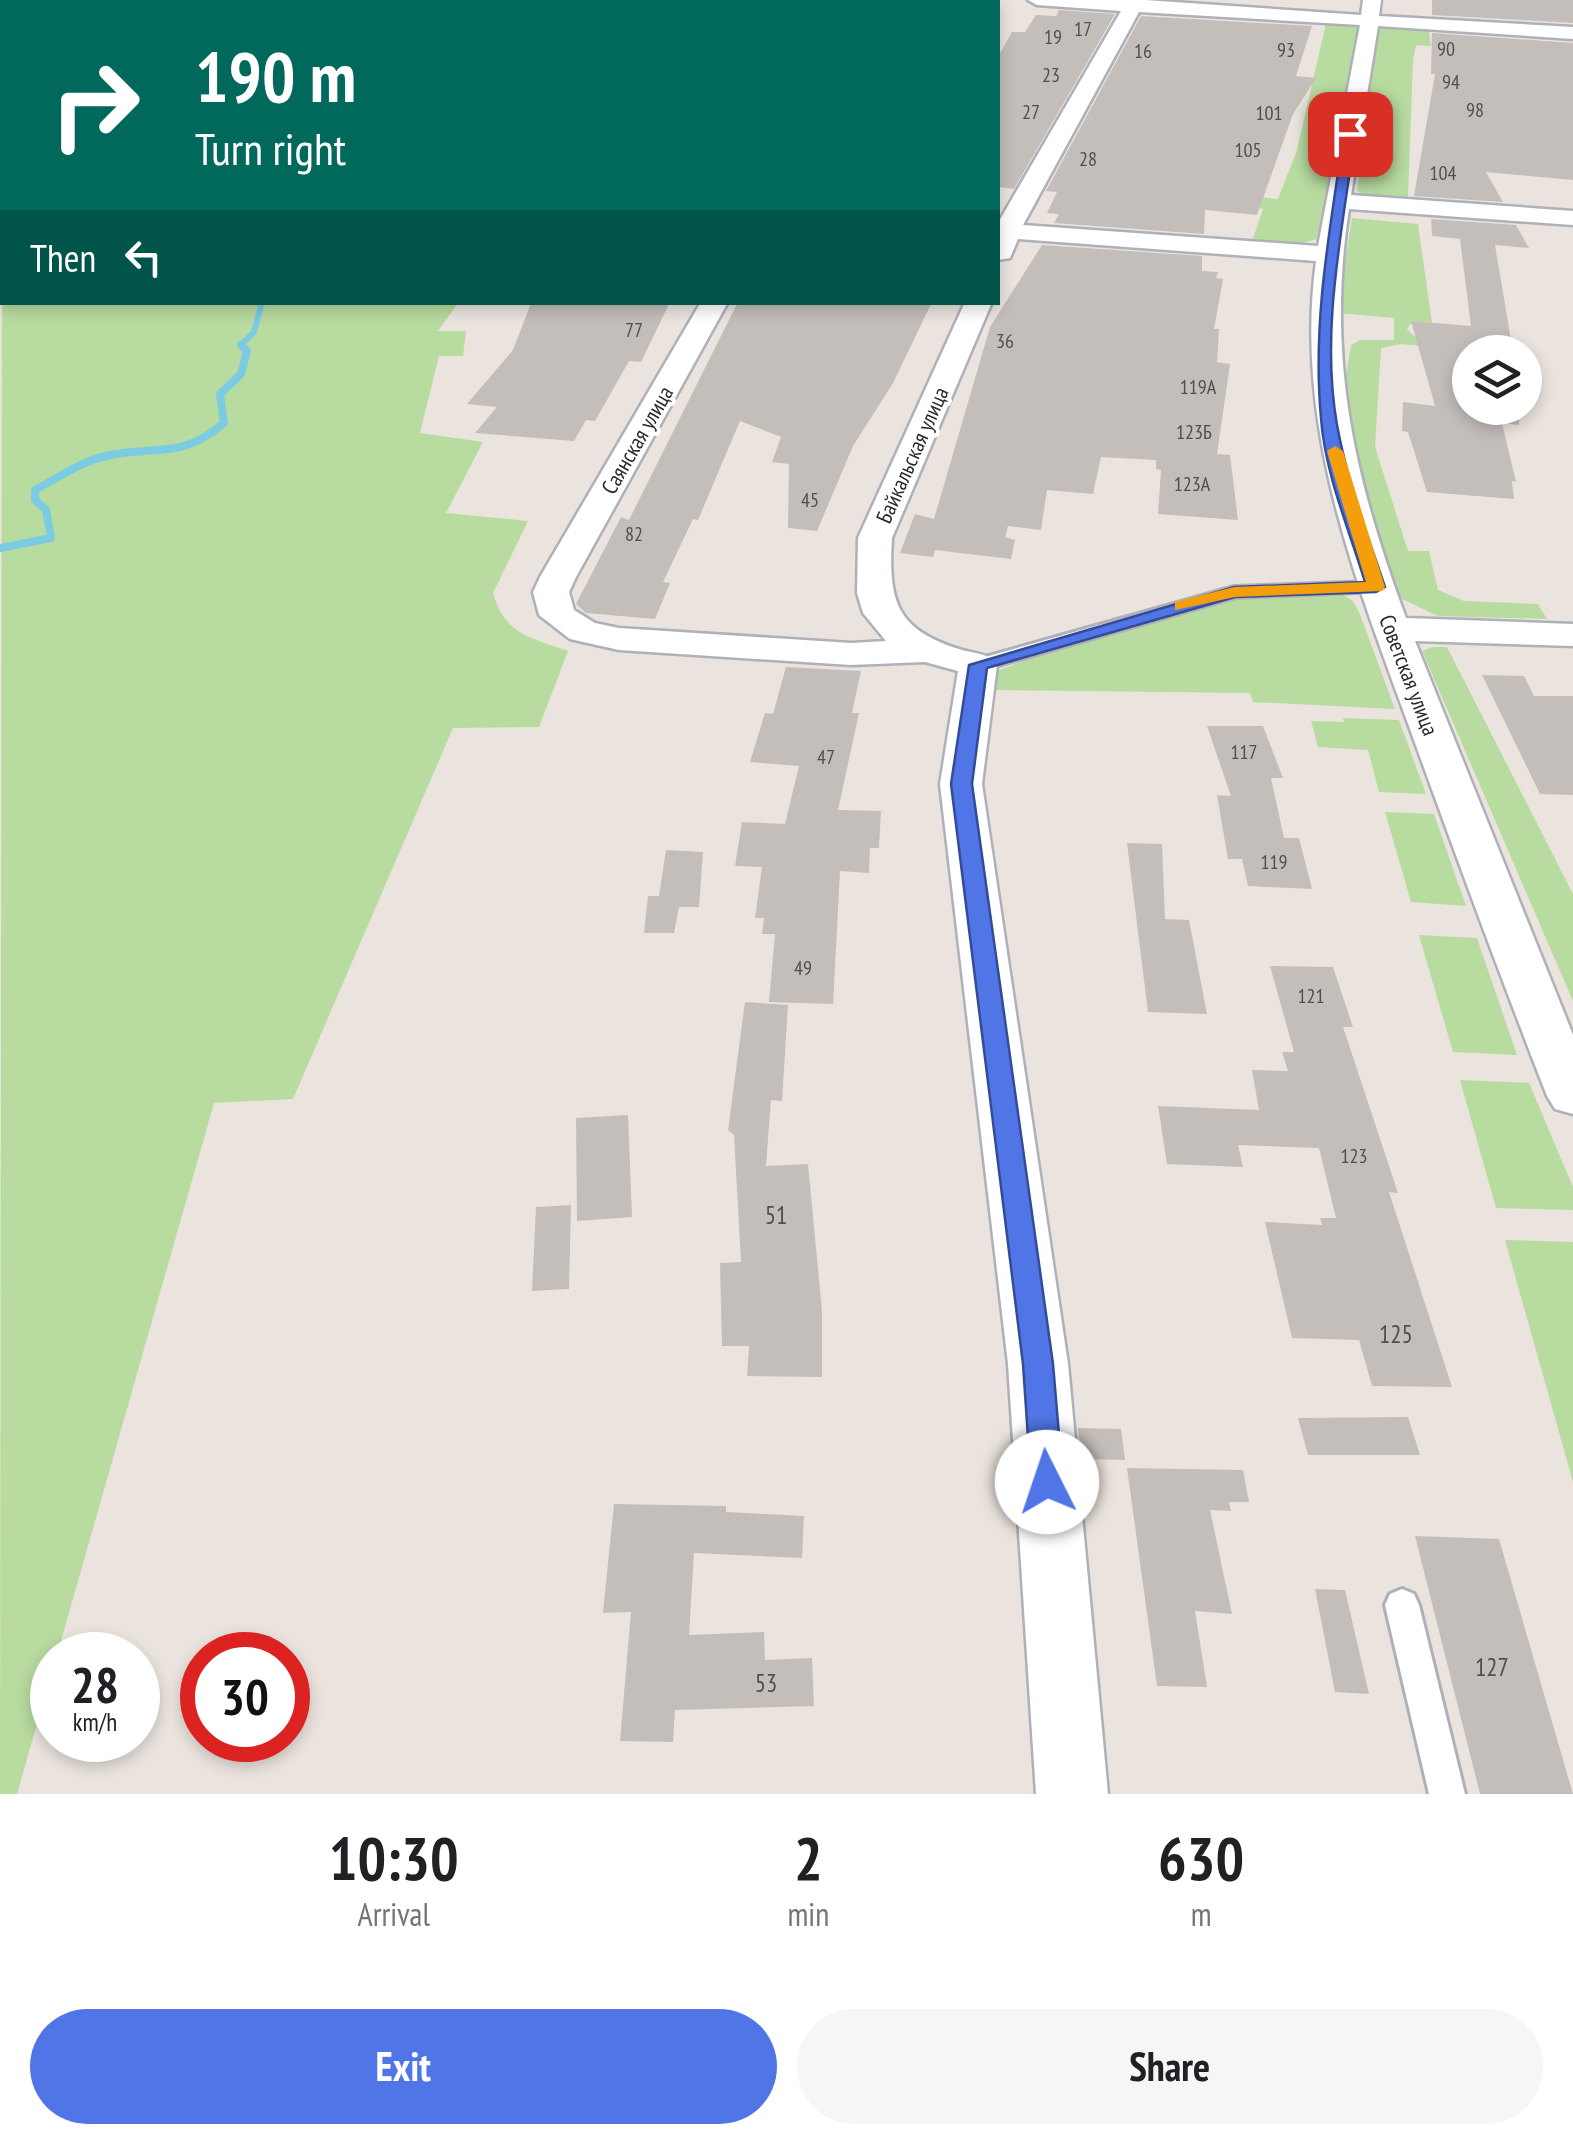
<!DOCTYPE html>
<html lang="en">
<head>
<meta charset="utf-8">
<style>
	:root { --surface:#fff; --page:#f6f6f6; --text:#202124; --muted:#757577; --accent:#5075e6 }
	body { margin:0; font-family:"PT Sans Narrow",sans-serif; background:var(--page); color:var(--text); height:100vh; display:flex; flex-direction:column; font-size:38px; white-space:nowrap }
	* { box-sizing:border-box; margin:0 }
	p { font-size:32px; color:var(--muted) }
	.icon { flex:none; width:55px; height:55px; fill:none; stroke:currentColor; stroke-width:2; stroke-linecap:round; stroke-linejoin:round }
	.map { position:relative; height:1794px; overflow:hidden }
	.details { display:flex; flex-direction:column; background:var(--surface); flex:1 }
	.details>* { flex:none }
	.hud { position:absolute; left:0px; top:0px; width:1000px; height:305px; box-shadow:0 5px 15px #0003; background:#00695c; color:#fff; overflow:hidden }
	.tools { position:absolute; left:1452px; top:335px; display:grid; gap:20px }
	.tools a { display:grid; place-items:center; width:90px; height:90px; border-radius:50%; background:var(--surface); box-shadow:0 5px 15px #0003; font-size:50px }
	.speed { position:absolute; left:30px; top:1632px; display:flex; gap:20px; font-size:50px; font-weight:700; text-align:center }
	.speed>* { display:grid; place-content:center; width:130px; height:130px; border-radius:50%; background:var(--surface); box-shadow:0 5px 15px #0003; line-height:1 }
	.speed small { font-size:25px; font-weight:400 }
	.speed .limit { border:15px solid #d22; background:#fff; color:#111 }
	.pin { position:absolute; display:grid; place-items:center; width:85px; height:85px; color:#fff; margin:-42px; border-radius:20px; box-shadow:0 5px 15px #0006 }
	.me { position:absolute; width:110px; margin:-55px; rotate:356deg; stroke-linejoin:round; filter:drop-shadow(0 0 8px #0008) }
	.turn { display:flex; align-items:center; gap:35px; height:210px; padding:0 30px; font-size:45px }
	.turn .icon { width:130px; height:130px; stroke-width:2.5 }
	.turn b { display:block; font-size:70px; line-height:85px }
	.then { display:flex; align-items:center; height:95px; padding:0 30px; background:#0003; gap:20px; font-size:38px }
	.eta { display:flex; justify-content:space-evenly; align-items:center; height:170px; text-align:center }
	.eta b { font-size:60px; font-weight:800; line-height:70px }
	.action { display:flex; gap:20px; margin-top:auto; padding:20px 30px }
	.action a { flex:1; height:115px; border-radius:60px; background:var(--accent); color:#fff; font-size:40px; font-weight:800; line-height:115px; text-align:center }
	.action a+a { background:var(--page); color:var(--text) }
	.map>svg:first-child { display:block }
	.green { fill:#b8dba0 }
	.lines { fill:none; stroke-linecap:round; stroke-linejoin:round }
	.stream-far1 { stroke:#7ccce1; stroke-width:6 }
	.stream { stroke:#7ccce1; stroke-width:8 }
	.building { fill:#c3beba }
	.service-casing { stroke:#aeb1b9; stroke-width:6 }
	.minor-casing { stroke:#aeb1b9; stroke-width:5 }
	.service { fill:#fff; fill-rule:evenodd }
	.minor { fill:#fff; fill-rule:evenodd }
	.route { fill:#5075e6; stroke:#344c96; stroke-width:2.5 }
	.slow { fill:#f59e0b }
	.labels { text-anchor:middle; stroke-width:8; stroke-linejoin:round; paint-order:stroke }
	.number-label { font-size:20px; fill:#504f4e }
	.far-street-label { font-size:22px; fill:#2a2a2a; stroke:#fff }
	.near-number-label { font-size:25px; fill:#504f4e }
</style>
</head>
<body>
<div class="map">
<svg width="1573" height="1794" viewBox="0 0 1573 1794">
	<rect width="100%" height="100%" fill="#ebe4de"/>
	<path class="green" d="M1327,19L1359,24L1317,239L1299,244H1251L1263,209L1254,207L1258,197L1278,199L1297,150Z
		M1379,21L1428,24L1431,46L1416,45L1413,60L1408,198L1573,211V215L1371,198L1357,191Z
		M1352,218L1418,224L1432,323L1413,321L1407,329L1414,336L1439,338L1444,348L1401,344L1381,348L1375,447L1408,551H1429L1438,590L1464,601L1538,604L1547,619L1438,616L1400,598L1359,478L1341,405L1351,345L1360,340H1394V318L1337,313Z
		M2,260V302L458,303L438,331H466L463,356H439L420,433L483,442L446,513L528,521L493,593C505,635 530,637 568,651L539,727L453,728L293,1099L214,1103L57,1655H52V1671L17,1794H0Z
		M1337,592L1352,600L1359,612L1395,709L1253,702L1250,693L986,690L994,672L1156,611L1210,597Z
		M1432,647H1447L1573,894V1001L1422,651Z
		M1343,718L1399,720L1426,794L1379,792L1368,750L1318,747L1311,721L1344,722Z
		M1385,812L1434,814L1466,906L1411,902Z
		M1419,935L1477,938L1517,1055L1453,1052Z
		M1460,1080L1529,1083L1573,1187V1210L1496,1208Z
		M1505,1240L1573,1242V1482Z"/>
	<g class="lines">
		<path class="stream-far1" d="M244,348L241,345L254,332L262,302"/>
		<path class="stream" d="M0,548L51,538L46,510L35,500V490C58,478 80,462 106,456C156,445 181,460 224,423L220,394L241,374L247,351L241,345"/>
	</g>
	<path class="building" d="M1432,0H1573V23L1432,15Z
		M1059,10L1115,14L1014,189L998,187V57L1012,32H1025L1036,15L1056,16Z
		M1141,16L1312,26L1296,76L1316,78L1293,114L1257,215L1205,210L1204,234L1054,223L1059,214L1047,213L1057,192L1046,191Z
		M1432,33L1573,43V180L1486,172L1503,202L1414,196L1435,74H1431Z
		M1431,219L1516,225L1529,248L1495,245L1513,352H1470V408H1519V425L1502,423L1516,482L1512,481L1514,499L1427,492L1408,432L1402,431L1403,402L1435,406L1411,321L1471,326L1460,239L1432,236Z
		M1042,245L1202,256V271L1218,272L1216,278L1223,279L1214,329H1219L1217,362L1230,364L1217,454L1230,455L1238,520L1158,514L1161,470L1156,469V460L1101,457L1093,494L1047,490L1041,530L1008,526L1005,537L1015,540L1011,559L935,550L933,557L900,553L915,514L934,519L990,327Z
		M615,302H670L641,362L629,361L595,421L586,420L574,441L475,433L497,407L467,404L513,350L531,303Z
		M738,302H932L893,383L853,446L817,531L788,528L789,464L772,462L781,437L740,421L698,520L693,519L663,582L670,583L655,619L586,613L576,604L621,517L629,520Z
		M786,667L861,671L852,713H859L838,810L881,811L879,848H870L869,873L840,871L833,1004L769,1002L775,934H762L764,918H755L762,867L735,866L742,822L785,824L799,766L750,762L765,713L773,714Z
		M1482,675L1524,676L1534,696H1573V795L1540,794Z
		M1207,726H1263L1283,778H1271L1284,838H1299L1312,889L1248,886L1242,859H1228L1217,795L1231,796Z
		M1127,843L1162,844L1165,919L1189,920L1207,1014L1148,1012Z
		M666,850L703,852L699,907H679L674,933H644L648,896H659Z
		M1270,966L1333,967L1353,1027H1343L1398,1193L1389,1192L1452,1387L1372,1386L1359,1340L1292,1338L1265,1222L1322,1225L1320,1218H1336L1319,1148L1238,1145L1243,1167L1167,1164L1158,1106L1259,1110L1252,1070L1288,1071L1282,1052H1294Z
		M745,1002L788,1005L782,1101L771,1100L766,1166L808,1164L822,1311V1377L747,1376L749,1346H722L720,1263L741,1262L734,1135L728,1130Z
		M628,1115L632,1217L577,1221L576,1118Z
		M571,1205L569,1289L532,1291L536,1207Z
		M1408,1417L1420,1455H1308L1298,1418Z
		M1078,1428L1121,1429L1125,1460L1081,1459Z
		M1127,1468L1243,1470L1249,1502H1229L1231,1511L1210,1510L1232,1614L1195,1611L1207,1687L1157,1686Z
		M614,1504L726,1506V1512L804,1516L802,1558L694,1553L689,1635L764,1632L765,1660L812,1658L814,1706L675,1710L673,1742L620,1741L631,1612L603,1613Z
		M1415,1536L1499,1539L1573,1794H1480Z
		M1315,1589L1345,1590L1369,1694L1335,1692Z"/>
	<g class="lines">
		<defs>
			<path id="service" d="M1376,582L1385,587L1382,591L1235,597L985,669H971L969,665L971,661L1234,587Z
				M1402,1589L1414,1594L1419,1605L1465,1794H1429L1385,1605L1390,1594Z"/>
			<path id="minor" d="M0,0H12L0,6Z
				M1028,0H1145L1361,15L1363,0H1381L1379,16L1573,27V39L1378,26L1351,195L1573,211V225L1349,209C1326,358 1354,478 1406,618L1573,624V646L1415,641L1573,1035V1114L1555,1109L1547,1096C1501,978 1457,859 1414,740C1358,586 1293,429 1316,261L1018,239L1010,258L998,260V223L1121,11L1037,5ZM1139,12L1360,25L1318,246L1023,225Z
				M0,42H2V54H0Z
				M701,302H728L576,577L569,592L574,610L595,623L619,628L851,643L886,641L863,613L857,593L858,538L965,302H992L892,538C888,603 897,630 962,650C976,654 989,653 997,665L982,784L1068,1364L1108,1794H1036L1008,1364L940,784L958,671L925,662L851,665L619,650L583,642L570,639L539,615L533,592L540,577Z"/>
		</defs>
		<use href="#service" class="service-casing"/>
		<use href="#minor" class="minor-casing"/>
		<use href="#service" class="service"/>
		<use href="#minor" class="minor"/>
	</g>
	<path class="route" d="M1350,131L1355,134C1343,229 1320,329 1337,425C1347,480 1367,534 1385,587L1376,592L1235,597L987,668L972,784L1053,1364L1063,1482L1058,1491L1047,1495L1036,1491L1031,1482L1023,1364L951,784L969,665L1234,587L1365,582C1349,529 1325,474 1321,418C1312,322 1330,229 1344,134Z"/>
	<path class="slow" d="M1335,446L1343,451L1385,587L1382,591L1235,597L1175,610V602L1234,587L1366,582L1327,451Z"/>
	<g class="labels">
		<g class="number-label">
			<text x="1083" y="36">17</text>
			<text x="1053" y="44">19</text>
			<text x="1446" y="56">90</text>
			<text x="1286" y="57">93</text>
			<text x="1143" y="58">16</text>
			<text x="1051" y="82">23</text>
			<text x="1451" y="89">94</text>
			<text x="1475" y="117">98</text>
			<text x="1031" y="119">27</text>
			<text x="1269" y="120">101</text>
			<text x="1248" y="157">105</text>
			<text x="1088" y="166">28</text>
			<text x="1443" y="180">104</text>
			<text x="634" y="337">77</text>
			<text x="1005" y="348">36</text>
			<text x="1198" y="394">119А</text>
			<text x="1194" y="439">123Б</text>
			<text x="1192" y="491">123А</text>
			<text x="810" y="507">45</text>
			<text x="634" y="541">82</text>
			<text x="1244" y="759">117</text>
			<text x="826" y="764">47</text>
			<text x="1274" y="869">119</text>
			<text x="803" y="975">49</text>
			<text x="1311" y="1003">121</text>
			<text x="1354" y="1163">123</text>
		</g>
		<g class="far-street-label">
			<text transform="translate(637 440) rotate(-60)" y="8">Саянская улица</text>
			<text transform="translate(912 455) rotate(-66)" y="8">Байкальская улица</text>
			<text transform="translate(1409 675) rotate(69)" y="8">Советская улица</text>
		</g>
		<g class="near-number-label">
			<text x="776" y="1224">51</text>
			<text x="1396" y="1343">125</text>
			<text x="1492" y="1676">127</text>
			<text x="766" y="1692">53</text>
		</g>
	</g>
</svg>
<div class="tools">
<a><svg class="icon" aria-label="layers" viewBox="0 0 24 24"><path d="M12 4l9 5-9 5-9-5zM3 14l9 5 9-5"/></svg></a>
</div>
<div class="speed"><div>28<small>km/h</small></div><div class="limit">30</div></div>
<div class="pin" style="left:1350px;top:134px;background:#d93025"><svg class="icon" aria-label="arrive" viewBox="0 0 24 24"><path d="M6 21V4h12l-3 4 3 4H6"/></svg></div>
<svg class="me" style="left:1047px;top:1482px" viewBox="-20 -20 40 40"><circle r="19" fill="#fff"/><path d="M0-13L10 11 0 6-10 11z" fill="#5075e6"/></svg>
<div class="hud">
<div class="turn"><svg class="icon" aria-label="right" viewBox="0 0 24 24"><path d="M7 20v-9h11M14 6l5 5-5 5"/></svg><div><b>190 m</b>Turn right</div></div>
<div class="then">Then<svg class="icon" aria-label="left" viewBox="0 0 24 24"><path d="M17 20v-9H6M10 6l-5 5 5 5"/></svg></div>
</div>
</div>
<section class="details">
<div class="eta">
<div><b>10:30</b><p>Arrival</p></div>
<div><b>2</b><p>min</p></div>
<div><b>630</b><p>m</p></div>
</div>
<div class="action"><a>Exit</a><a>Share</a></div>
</section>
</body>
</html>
